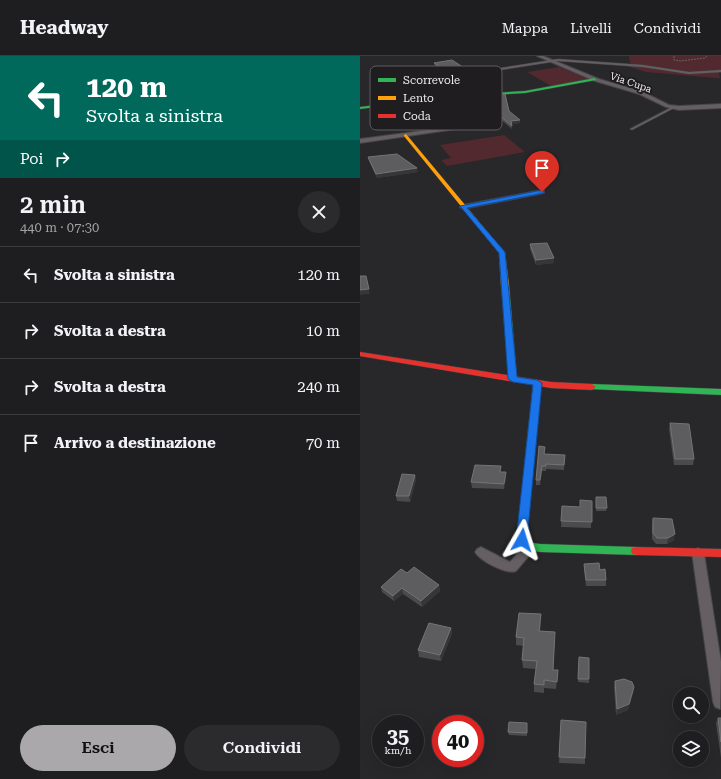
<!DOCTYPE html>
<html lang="it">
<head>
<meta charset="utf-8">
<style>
	:root { --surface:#1e1d1f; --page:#2b2a2c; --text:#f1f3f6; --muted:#a1a2a4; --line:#3c3b3d; --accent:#aaa8ab }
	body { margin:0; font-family:"Roboto Serif",serif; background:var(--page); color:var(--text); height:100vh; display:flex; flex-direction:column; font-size:15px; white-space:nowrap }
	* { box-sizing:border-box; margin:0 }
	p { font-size:13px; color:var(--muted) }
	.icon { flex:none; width:22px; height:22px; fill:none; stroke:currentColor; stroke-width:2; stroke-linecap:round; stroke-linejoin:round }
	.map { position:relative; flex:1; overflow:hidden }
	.details { display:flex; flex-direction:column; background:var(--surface); width:360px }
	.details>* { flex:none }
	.guide { background:#00695c; color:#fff; overflow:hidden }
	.buttons { position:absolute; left:313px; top:631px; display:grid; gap:8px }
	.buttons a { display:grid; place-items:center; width:36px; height:36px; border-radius:50%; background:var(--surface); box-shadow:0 4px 16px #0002,0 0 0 1px var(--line); font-size:20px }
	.speed { position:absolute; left:12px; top:659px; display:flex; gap:8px; font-size:20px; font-weight:700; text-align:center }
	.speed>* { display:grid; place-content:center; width:52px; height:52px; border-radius:50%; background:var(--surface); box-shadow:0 4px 16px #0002,0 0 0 1px var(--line); line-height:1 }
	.speed small { font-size:10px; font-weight:400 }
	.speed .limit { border:6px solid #d22; background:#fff; color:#111 }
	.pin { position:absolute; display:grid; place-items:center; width:34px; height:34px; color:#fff; margin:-41px -17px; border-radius:50% 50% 50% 0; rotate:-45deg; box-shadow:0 0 4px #0007 }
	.pin .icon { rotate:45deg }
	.me { position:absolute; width:44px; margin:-22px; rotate:6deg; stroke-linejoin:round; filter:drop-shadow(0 0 3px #0008) }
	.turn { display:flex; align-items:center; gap:14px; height:84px; padding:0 20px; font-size:18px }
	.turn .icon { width:52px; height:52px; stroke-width:2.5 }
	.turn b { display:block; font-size:28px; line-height:34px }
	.then { display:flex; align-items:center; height:38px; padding:0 20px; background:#0003; gap:8px; font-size:15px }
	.round { display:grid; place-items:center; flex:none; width:42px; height:42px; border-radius:21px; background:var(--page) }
	.head { display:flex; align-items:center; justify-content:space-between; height:68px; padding:0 20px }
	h1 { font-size:24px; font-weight:600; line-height:30px }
	.action { display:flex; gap:8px; margin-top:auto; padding:8px 20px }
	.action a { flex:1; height:46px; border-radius:24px; background:var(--accent); color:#111; font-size:16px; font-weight:600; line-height:46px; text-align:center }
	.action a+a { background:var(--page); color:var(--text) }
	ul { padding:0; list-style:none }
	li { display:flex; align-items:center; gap:12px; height:56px; padding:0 20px; border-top:1px solid var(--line) }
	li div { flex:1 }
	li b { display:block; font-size:15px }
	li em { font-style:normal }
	header { display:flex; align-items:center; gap:24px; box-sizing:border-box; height:56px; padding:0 20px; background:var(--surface); border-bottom:1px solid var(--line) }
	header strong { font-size:19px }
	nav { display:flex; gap:22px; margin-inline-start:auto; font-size:14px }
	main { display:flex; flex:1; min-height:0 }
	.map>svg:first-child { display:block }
	.green { fill:#51292e }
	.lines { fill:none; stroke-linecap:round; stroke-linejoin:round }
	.lane-casing { stroke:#444345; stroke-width:1 }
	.street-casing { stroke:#444345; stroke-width:2 }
	.fast-casing { stroke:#444345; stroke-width:1 }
	.slow-casing { stroke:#444345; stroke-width:1 }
	.jam-casing { stroke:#444345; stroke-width:1 }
	.path { stroke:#676365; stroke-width:1; stroke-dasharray:2 1; stroke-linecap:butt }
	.lane { fill:#655f63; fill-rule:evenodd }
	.street { fill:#655f63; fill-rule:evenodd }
	.fast { fill:#30b455; fill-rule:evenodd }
	.slow { fill:#ff9f0a; fill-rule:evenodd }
	.jam { fill:#e5322d; fill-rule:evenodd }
	.wall { fill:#4b4a4c }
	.shaded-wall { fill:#363537 }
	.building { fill:#5d5c5e; stroke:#747375 }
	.route { fill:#1a73e8; stroke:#114b97 }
	.labels { text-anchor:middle; stroke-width:4; stroke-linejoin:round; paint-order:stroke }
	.far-street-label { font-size:10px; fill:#f0eef1; stroke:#201d20 }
	.key { fill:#201d20; stroke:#5e5c5f; stroke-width:1 }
	.key-label { font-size:11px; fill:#f0eef1 }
</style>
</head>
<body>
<header>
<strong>Headway</strong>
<nav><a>Mappa</a><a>Livelli</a><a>Condividi</a></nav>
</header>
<main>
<section class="details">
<div class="guide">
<div class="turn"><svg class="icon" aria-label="left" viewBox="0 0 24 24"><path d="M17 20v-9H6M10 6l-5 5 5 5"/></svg><div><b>120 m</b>Svolta a sinistra</div></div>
<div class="then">Poi<svg class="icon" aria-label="right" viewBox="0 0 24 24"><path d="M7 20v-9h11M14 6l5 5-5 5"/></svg></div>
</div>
<div class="head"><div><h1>2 min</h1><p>440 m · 07:30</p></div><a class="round"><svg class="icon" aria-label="close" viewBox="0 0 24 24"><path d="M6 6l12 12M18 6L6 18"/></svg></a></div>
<ul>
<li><svg class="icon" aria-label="left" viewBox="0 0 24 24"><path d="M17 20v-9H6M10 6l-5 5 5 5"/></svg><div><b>Svolta a sinistra</b></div><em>120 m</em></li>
<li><svg class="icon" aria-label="right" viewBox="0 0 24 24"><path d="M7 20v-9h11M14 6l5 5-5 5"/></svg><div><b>Svolta a destra</b></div><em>10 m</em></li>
<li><svg class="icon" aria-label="right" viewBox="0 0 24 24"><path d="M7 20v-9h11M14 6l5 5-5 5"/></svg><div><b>Svolta a destra</b></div><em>240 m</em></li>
<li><svg class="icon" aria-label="arrive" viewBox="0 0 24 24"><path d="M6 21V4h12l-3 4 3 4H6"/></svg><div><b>Arrivo a destinazione</b></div><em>70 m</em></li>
</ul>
<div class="action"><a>Esci</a><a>Condividi</a></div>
</section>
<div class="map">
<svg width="361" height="723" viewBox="0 0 361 723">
	<rect width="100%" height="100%" fill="#282729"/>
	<path class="green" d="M269,0H361V16L359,17L360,22H356L286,16L267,10H274L275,8L270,7Z
		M199,11L229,23L191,30L167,16Z
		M144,79L165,96L87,110L81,104L91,102L80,89Z"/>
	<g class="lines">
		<defs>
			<path id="lane" d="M198,3L283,9L329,16L361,14V16L329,18L283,11L198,5L128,16L117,15L128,14Z
				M314,50L316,51L272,74L270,73Z"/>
			<path id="street" d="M177,0H183L239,23L283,36L309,49L319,50L361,48V52L319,54L306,51L279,38L235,25Z
				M96,54L111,68L110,71L0,87V83L106,69L93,56Z
				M182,134L184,135V137L103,153L100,151L103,149Z
				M170,486L174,488L176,491L174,494L156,515C147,519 120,505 115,496L117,493L121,491L150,506L166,488Z
				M338,492L342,494L344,497L361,606L360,653L355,651L353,646L332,497L334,494Z"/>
			<path id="fast" d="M235,22L236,24L165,37L115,40L82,38L57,46L0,53V51L56,44L82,36L115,38L165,35Z
				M142,227H148L149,229L157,323L153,326L149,323L141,229Z
				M177,324L181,327L167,483L173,487L180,488L276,491L280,492L281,495L280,498L276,499L180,496C170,495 162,493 157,484L173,327Z
				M232,328L361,333V339L229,333L228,331L229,329Z"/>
			<path id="slow" d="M46,78L145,197L149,229L148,231H142L141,229L139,197L44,80V79Z"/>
			<path id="jam" d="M0,296L191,326L232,328L236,331L232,334L191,332L0,300Z
				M276,491L361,493V501L276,499L272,498L271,495L272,492Z"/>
		</defs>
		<use href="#lane" class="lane-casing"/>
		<use href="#street" class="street-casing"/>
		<use href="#fast" class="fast-casing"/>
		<use href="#slow" class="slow-casing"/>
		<use href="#jam" class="jam-casing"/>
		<path class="path" d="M314,0V4L320,5L345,2L347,0"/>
		<use href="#lane" class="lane"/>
		<use href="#street" class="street"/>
		<use href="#fast" class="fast"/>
		<use href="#slow" class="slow"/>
		<use href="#jam" class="jam"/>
	</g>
	<path class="wall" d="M74,7L112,17V22L96,24L75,12Z
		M122,39L149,55L160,67L151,68L152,73L140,63L125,65L108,47V44L123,43L122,42Z
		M8,101L58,116L17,122L9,105Z
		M170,188L194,207L176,209L170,193Z
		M310,367L334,403L333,409H314L309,373Z
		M185,391L184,398L205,399L204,414L186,413V415H182L180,429H176V424Z
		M141,416L146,422L144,433L112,432L111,426Z
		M55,419L56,424L50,446L37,445L36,440Z
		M236,441L247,452L246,455H236Z
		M232,445L231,472L201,471L202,450L220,451Z
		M293,462L314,484L307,488H296L292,483V468Z
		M224,508L240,514L246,524V530H226L224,514Z
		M47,517L79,529L80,535L62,551L43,538L34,545L22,536L21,531Z
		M181,566L180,575L195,576L193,614H198L196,633L184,632V637L174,636V628L176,613L163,612L162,604L164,590L156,589V581Z
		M91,572L92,578L81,605L59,601L58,594Z
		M219,601L229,602V627L218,626Z
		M255,625L274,631L273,637L268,654L256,659L254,631Z
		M358,662H361V702L356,667Z
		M201,664L225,702V708L199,707Z
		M167,667V680L149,679L148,676Z"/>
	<path class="shaded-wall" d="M112,17V22L96,24L95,19Z
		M140,60V63L125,65V62Z
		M160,64V67L151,68V65Z
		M57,112L58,116L17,122L16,118Z
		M194,202V207L176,209V204Z
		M9,233L10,238L0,239V234Z
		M182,410V415L180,429V424Z
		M146,416V422L144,433V428Z
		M55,419L56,424L50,446L49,440Z
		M315,478L314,484L307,488L308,482Z
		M79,529L80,535L62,551L61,545Z
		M42,532L43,538L34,545L33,540Z
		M91,572L92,578L81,605L80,599Z
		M274,631L273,637L268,654L256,659L257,653Z"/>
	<path class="building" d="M92,4L112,17L95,19L74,7Z
		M145,38L149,55L160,64L151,65L152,70L140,60L125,62L108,44L127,42L122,39Z
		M37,98L57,112L16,118L8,101Z
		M187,187L194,202L176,204L170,188Z
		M0,220H6L9,233L0,234Z
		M310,367L329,368L334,403H315Z
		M179,390L185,391L184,398L205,399L204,409L186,408V410H182L180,424H176Z
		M115,409L141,410L140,416H146L144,428L111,426Z
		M42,418L55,419L49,440H36Z
		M236,441H246L247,452H236Z
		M220,444L232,445V466L201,465L202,450L220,451Z
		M293,462L312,463L315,478L308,482H297L293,477Z
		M239,507L240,514L245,513L246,524H226L224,508Z
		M54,511L79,529L61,545L42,532L33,540L21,531L41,513L47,517Z
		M159,557L181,558L179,575L195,576L193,614H198L197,626L184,624V629L174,628L177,605L162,604L164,582L156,581Z
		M69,567L91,572L80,599L58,594Z
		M219,601L229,602V623H218Z
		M264,623L272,626L274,631L269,648L257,653L255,625Z
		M358,662H361V686Z
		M201,664L226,666L225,702L199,701Z
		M149,666L167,667V677L148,676Z"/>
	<path class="route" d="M182,134L184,135V137L107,152L145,196L157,321L177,324L182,327L167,484L166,487H158L156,484L173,329L153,326L148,323L139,197L100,150Z"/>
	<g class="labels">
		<g class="far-street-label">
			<text transform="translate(271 26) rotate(19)" y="4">Via Cupa</text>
		</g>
	</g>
	<rect x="10" y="10" width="132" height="64" rx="6" class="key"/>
	<rect x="18" y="22" width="18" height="4" fill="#30b455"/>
	<rect x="18" y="40" width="18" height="4" fill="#ff9f0a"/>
	<rect x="18" y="58" width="18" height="4" fill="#e5322d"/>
	<g class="key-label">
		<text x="43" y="28">Scorrevole</text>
		<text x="43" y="46">Lento</text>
		<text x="43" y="64">Coda</text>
	</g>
</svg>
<div class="buttons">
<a><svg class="icon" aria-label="search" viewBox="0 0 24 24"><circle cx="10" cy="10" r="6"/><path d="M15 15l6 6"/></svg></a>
<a><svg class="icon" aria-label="layers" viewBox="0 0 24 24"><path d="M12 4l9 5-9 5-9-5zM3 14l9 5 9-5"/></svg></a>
</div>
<div class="speed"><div>35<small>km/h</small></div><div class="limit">40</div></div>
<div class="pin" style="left:182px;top:136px;background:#d93025"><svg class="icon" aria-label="arrive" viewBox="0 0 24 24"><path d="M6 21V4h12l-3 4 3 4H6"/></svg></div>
<svg class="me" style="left:162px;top:484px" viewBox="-20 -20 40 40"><path d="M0-17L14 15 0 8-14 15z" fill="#1a73e8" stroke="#fff" stroke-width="4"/></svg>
</div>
</main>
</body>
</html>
